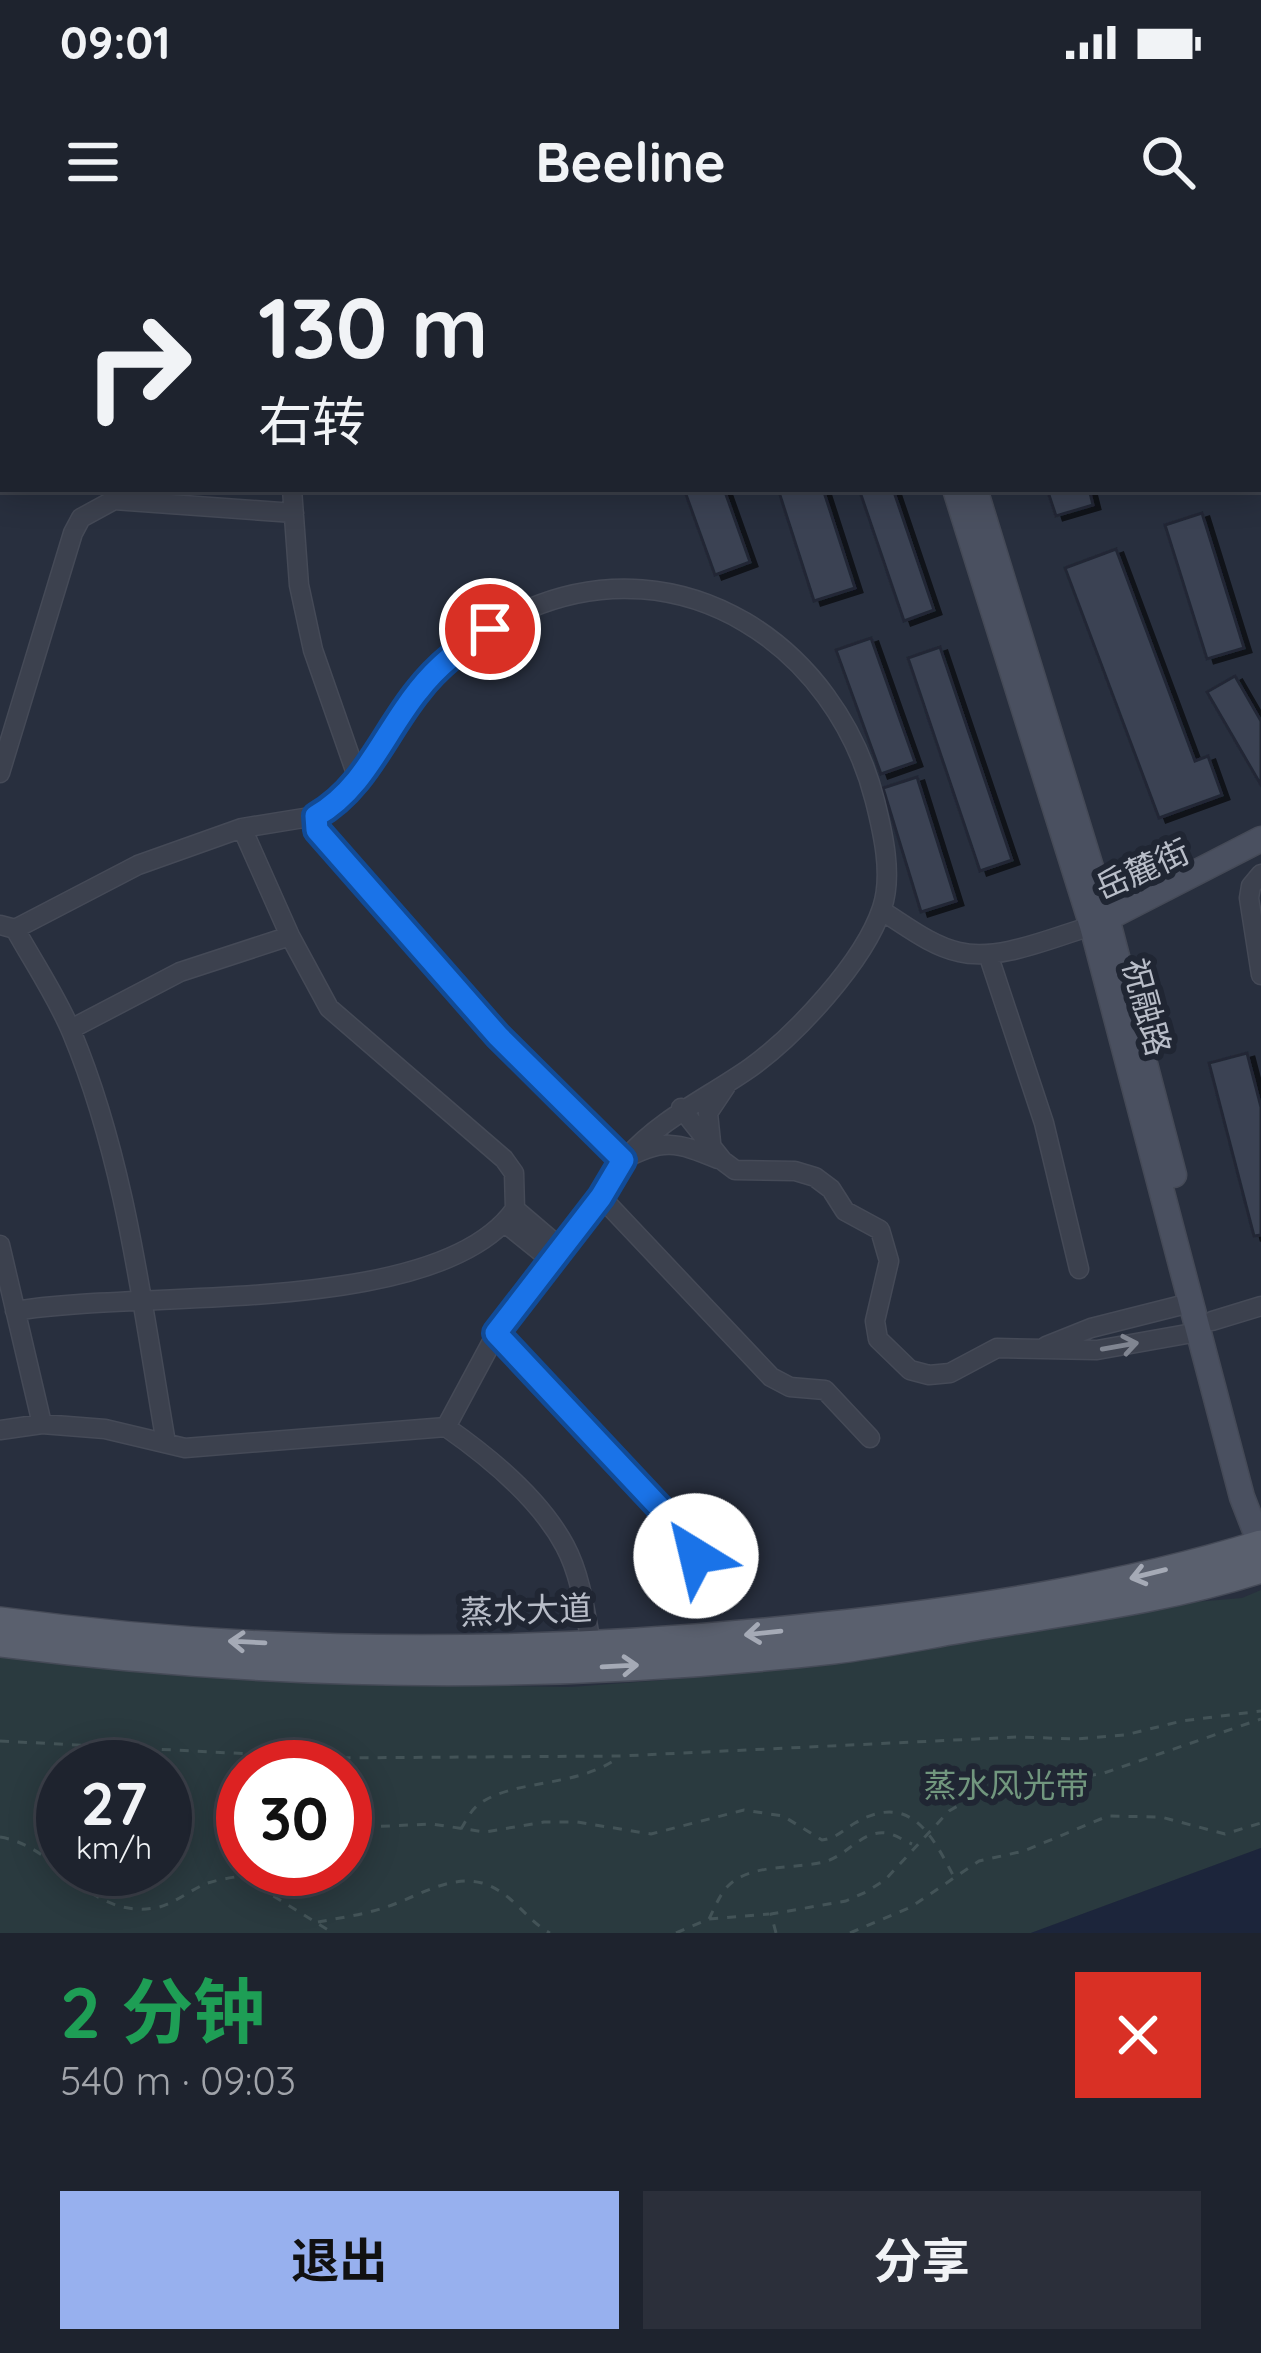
<!DOCTYPE html>
<html lang="zh">
<head>
<meta charset="utf-8">
<style>
	:root { --surface:#1e232e; --page:#2b2f3a; --text:#f1f3f6; --muted:#a1a4aa; --line:#3c404a; --accent:#97b0ee }
	body { margin:0; font-family:Quicksand,"Noto Sans SC",sans-serif; background:var(--page); color:var(--text); height:100vh; display:flex; flex-direction:column; font-size:45px; white-space:nowrap }
	* { box-sizing:border-box; margin:0 }
	p { font-size:39px; color:var(--muted) }
	.icon { flex:none; width:66px; height:66px; fill:none; stroke:currentColor; stroke-width:2; stroke-linecap:round; stroke-linejoin:round }
	.map { position:relative; height:1693px; overflow:hidden }
	.details { display:flex; flex-direction:column; background:var(--surface); flex:1 }
	.details>* { flex:none }
	.guide { position:absolute; left:0px; top:0px; width:1263px; height:252px; box-shadow:0 6px 30px #0003,0 0 0 3px var(--line); background:#1e232e; color:var(--text); overflow:hidden }
	.speed { position:absolute; left:36px; top:1500px; display:flex; gap:24px; font-size:60px; font-weight:700; text-align:center }
	.speed>* { display:grid; place-content:center; width:156px; height:156px; border-radius:50%; background:var(--surface); box-shadow:0 6px 30px #0003,0 0 0 3px var(--line); line-height:1 }
	.speed small { font-size:30px; font-weight:400 }
	.speed .limit { border:18px solid #d22; background:#fff; color:#111 }
	.pin { position:absolute; display:grid; place-items:center; width:102px; height:102px; color:#fff; margin:-51px; border:6px solid #fff; border-radius:50%; box-shadow:0 3px 12px #0007 }
	.me { position:absolute; width:132px; margin:-66px; rotate:324deg; stroke-linejoin:round; filter:drop-shadow(0 0 9px #0008) }
	.turn { display:flex; align-items:center; gap:42px; height:252px; padding:0 60px; font-size:54px }
	.turn .icon { width:156px; height:156px; stroke-width:2.5 }
	.turn b { display:block; font-size:84px; line-height:102px }
	.round { display:grid; place-items:center; flex:none; width:126px; height:126px; border-radius:0px; background:var(--page) }
	.overview { display:flex; align-items:center; justify-content:space-between; height:204px; padding:0 60px }
	h1 { font-size:72px; font-weight:700; line-height:90px; color:#1e9e55 }
	.primary-button { display:flex; gap:24px; margin-top:auto; padding:24px 60px }
	.primary-button a { flex:1; height:138px; border-radius:0px; background:var(--accent); color:#111; font-size:48px; font-weight:700; line-height:138px; text-align:center }
	.primary-button a+a { background:var(--page); color:var(--text) }
	.status { display:flex; justify-content:space-between; align-items:center; height:84px; padding:0 60px; background:var(--surface); direction:ltr }
	.status svg { height:33px; fill:currentColor }
	header { display:flex; justify-content:space-between; align-items:center; height:156px; padding:0 60px; background:var(--surface); font-size:54px; font-weight:700 }
	.map>svg:first-child { display:block }
	.green { fill:#2a3a3f; fill-rule:evenodd }
	.water { fill:#1c253b }
	.building { fill:#3a4353; stroke:#222835; stroke-width:3; filter:url(#shadow) }
	.lines { fill:none; stroke-linecap:round; stroke-linejoin:round }
	.street-casing { stroke:#454a57; stroke-width:21 }
	.secondary-casing { stroke:#454a57; stroke-width:27 }
	.primary-casing { stroke:#454a57; stroke-width:30 }
	.path { stroke:#435357; stroke-width:3; stroke-dasharray:9 9; stroke-linecap:butt }
	.street { stroke:#3c414e; stroke-width:18 }
	.secondary { stroke:#4a5060; stroke-width:24 }
	.primary { stroke:#5a606e; stroke-width:27 }
	.oneway { stroke:#808591 }
	.oneway2 { stroke:#a5aab6 }
	.route-casing { stroke:#114b97; stroke-width:30 }
	.route { stroke:#1a73e8; stroke-width:21 }
	.labels { text-anchor:middle; stroke-width:12; stroke-linejoin:round; paint-order:stroke }
	.street-label { font-size:33px; fill:#b8bdc8; stroke:#202633 }
	.park-label { font-size:33px; fill:#71977e; stroke:#202633 }
</style>
</head>
<body>
<div class="status"><b>09:01</b><svg viewBox="0 0 49 12"><path d="M0 12V9h3v3zM5 12V6h3v6zM10 12V3h3v9zM15 12V0h3v12zM26 1h20v11H26zM47 4h2v5h-2z"/></svg></div>
<header><svg class="icon" aria-label="menu" viewBox="0 0 24 24"><path d="M4 6h16M4 12h16M4 18h16"/></svg>Beeline<svg class="icon" aria-label="search" viewBox="0 0 24 24"><circle cx="10" cy="10" r="6"/><path d="M15 15l6 6"/></svg></header>
<div class="map">
<svg width="1261" height="1693" viewBox="0 0 1261 1693">
	<defs>
		<filter id="shadow"><feDropShadow dx="7" dy="4" stdDeviation="0" flood-color="#0009"/></filter>
	</defs>
	<rect width="100%" height="100%" fill="#282f3e"/>
	<path class="green" d="M1261,1350V1608L1031,1693H0V1416L323,1443L571,1447L677,1439L861,1417L1183,1363L1242,1358ZM63,1527H165V1629H63ZM243,1527H345V1629H243Z"/>
	<path class="water" d="M1261,1608V1693H1031Z"/>
	<path class="building" d="M684,249H724L750,322L715,335Z
		M778,249H823L855,348L814,361Z
		M859,249H893L934,370L904,381Z
		M1047,249H1089L1093,265L1056,276Z
		M1202,273L1244,408L1207,419L1165,285Z
		M1116,309L1195,521L1208,516L1222,555L1159,578L1065,328Z
		M871,398L915,522L881,534L836,410Z
		M940,407L1012,620L980,631L908,418Z
		M1235,436L1261,481V545L1207,452Z
		M917,537L956,661L921,672L883,548Z
		M1247,813L1261,867V995L1254,996L1209,823Z"/>
	<g class="lines">
		<defs>
			<path id="street" d="M292,249L299,345L313,410L358,539
				M0,533L73,293L81,278L114,260L294,273
				M316,576L317,590L498,796L623,920C662,898 677,902 718,919
				M1261,634L1251,646L1249,658L1261,735
				M882,671C905,685 931,706 959,712C999,722 1053,697 1092,686
				M0,685L15,689L138,625L242,588L316,576L325,571C344,552 365,533 381,511C393,494 401,474 413,456C440,418 485,387 528,369C683,303 836,406 875,561C883,593 893,635 882,668C864,722 796,795 750,828C707,858 662,878 626,918C614,931 607,949 596,963C563,1006 529,1049 497,1093L677,1285L681,1295
				M15,689C34,723 57,757 72,793C126,923 142,1065 166,1203
				M988,714L1044,883L1079,1029
				M71,789L180,732L290,696
				M681,868L723,921L735,930L795,931L815,937L831,949L845,971L880,990L889,1021L875,1081L878,1099L910,1130L929,1135L950,1133L997,1108L1097,1110L1198,1092
				M711,902L708,873L726,846
				M601,957L771,1137L790,1147L825,1150L870,1198
				M515,969L556,1004V1014
				M505,983L546,1016L556,1014
				M0,1005L42,1184
				M15,1071C138,1049 439,1078 515,969L514,933L504,919L329,768L290,696L242,588
				M1212,1081L1261,1066
				M1046,1106L1091,1088L1190,1063
				M446,1187L502,1083
				M0,1190L42,1184L105,1189L185,1208L446,1187C489,1217 540,1259 565,1306C581,1336 585,1371 591,1404
				M667 1310a15 15 0 1 1 30 0a15 15 0 1 1-30 0Z"/>
			<path id="secondary" d="M877,0L878,3
				M901,3L906,0
				M928,3L934,0
				M0,16L3,6
				M0,126L3,127
				M955,249L1092,686L1242,1257L1261,1306
				M975,249L1109,686L1174,935
				M1094,685L1261,599"/>
			<path id="primary" d="M0,1381C272,1418 552,1416 824,1386C971,1370 1120,1348 1261,1304
				M0,1403C275,1438 558,1441 833,1410C884,1404 935,1393 986,1385C1078,1370 1172,1358 1261,1329"/>
		</defs>
		<use href="#street" class="street-casing"/>
		<use href="#secondary" class="secondary-casing"/>
		<use href="#primary" class="primary-casing"/>
		<path class="path" d="M0,1501L328,1518L621,1516L1018,1497L1077,1499L1125,1495L1182,1481L1261,1471
			M345,1588L432,1584L485,1592L544,1582H577L651,1594L744,1570L783,1576L822,1600C837,1598 843,1590 855,1583C910,1551 932,1595 954,1637
			M461,1589C466,1581 471,1570 478,1565C511,1539 575,1548 616,1519
			M0,1597C61,1607 86,1679 155,1668C172,1665 189,1651 205,1644C216,1640 229,1638 241,1636L333,1693
			M709,1679C714,1669 720,1654 728,1646C752,1622 798,1630 827,1621C848,1614 863,1590 886,1593C894,1594 905,1601 912,1604
			M318,1682C339,1678 362,1675 383,1668C414,1659 448,1634 482,1643C511,1651 526,1680 550,1693
			M676,1693L709,1679L769,1674
			M776,1693L771,1674L846,1661L866,1652L885,1640L949,1571L973,1557L1104,1533L1261,1479
			M850,1693L911,1667L979,1621L1024,1611L1108,1576L1161,1577L1225,1594L1261,1583"/>
		<use href="#street" class="street"/>
		<use href="#secondary" class="secondary"/>
		<use href="#primary" class="primary"/>
	</g>
	<defs><path id="oneway-shaft" d="M-6 0H5M1.5-3L5.5 0L1.5 3" fill="none" stroke-width="1.6" stroke-linecap="round" stroke-linejoin="round" transform="scale(3)"/></defs>
	<use class="oneway" href="#oneway-shaft" transform="translate(1120 1106) rotate(-10)"/>
	<g class="oneway2">
		<use href="#oneway-shaft" transform="translate(1148 1334) rotate(166)"/>
		<use href="#oneway-shaft" transform="translate(763 1393) rotate(174)"/>
		<use href="#oneway-shaft" transform="translate(247 1402) rotate(-177)"/>
		<use href="#oneway-shaft" transform="translate(620 1426) rotate(-3)"/>
	</g>
	<g class="lines">
		<defs>
			<path id="route" d="M490,389C462,407 438,425 418,451C384,493 365,548 316,576L317,590L498,796L623,920L601,957L496,1093L677,1286L681,1295L694,1301L696,1316"/>
		</defs>
		<use href="#route" class="route-casing"/>
		<use href="#route" class="route"/>
	</g>
	<g class="labels">
		<g class="street-label">
			<text transform="translate(1142 629) rotate(-24)" y="12">岳麓街</text>
			<text transform="translate(1147 767) rotate(75)" y="12">祝融路</text>
			<text transform="translate(526 1370) rotate(-2)" y="12">蒸水大道</text>
		</g>
		<g class="park-label">
			<text x="1006" y="1557">蒸水风光带</text>
		</g>
	</g>
</svg>
<div class="speed"><div>27<small>km/h</small></div><div class="limit">30</div></div>
<div class="pin" style="left:490px;top:389px;background:#d93025"><svg class="icon" aria-label="arrive" viewBox="0 0 24 24"><path d="M6 21V4h12l-3 4 3 4H6"/></svg></div>
<svg class="me" style="left:696px;top:1316px" viewBox="-20 -20 40 40"><circle r="19" fill="#fff"/><path d="M0-13L10 11 0 6-10 11z" fill="#1a73e8"/></svg>
<div class="guide">
<div class="turn"><svg class="icon" aria-label="right" viewBox="0 0 24 24"><path d="M7 20v-9h11M14 6l5 5-5 5"/></svg><div><b>130 m</b>右转</div></div>
</div>
</div>
<section class="details">
<div class="overview"><div><h1>2 分钟</h1><p>540 m · 09:03</p></div><a class="round" style="background:#d93025;color:#fff"><svg class="icon" aria-label="close" viewBox="0 0 24 24"><path d="M6 6l12 12M18 6L6 18"/></svg></a></div>
<div class="primary-button"><a>退出</a><a>分享</a></div>
</section>
</body>
</html>
